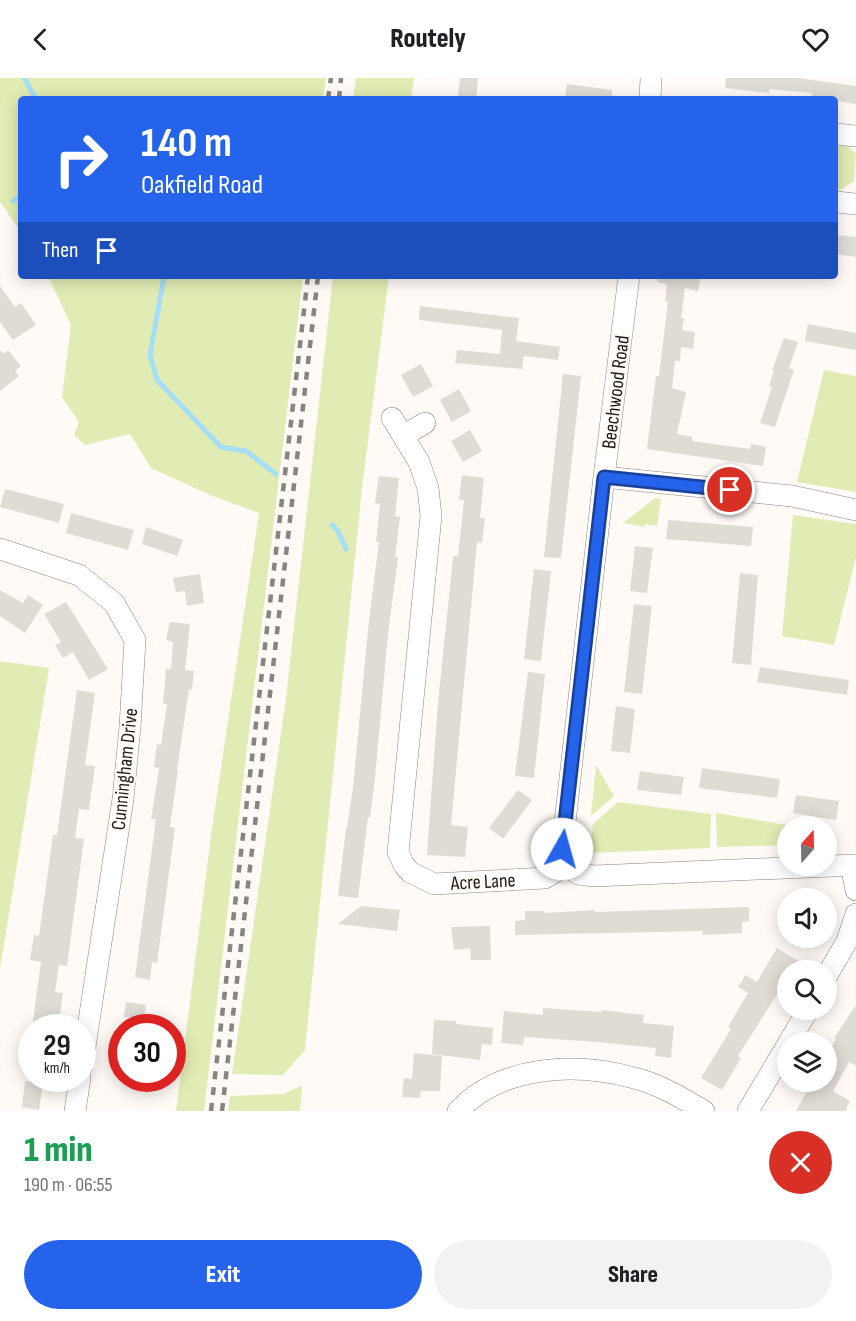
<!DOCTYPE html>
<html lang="en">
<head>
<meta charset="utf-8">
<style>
	:root { --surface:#fff; --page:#f2f2f2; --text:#202124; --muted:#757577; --accent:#2563eb }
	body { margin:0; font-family:"Sofia Sans Condensed",sans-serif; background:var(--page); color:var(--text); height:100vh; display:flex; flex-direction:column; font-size:22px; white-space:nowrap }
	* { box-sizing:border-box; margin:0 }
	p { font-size:20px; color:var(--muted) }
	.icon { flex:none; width:33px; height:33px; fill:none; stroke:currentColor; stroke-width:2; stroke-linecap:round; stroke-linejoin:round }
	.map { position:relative; height:1033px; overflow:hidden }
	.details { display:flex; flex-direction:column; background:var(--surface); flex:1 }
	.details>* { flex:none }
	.banner { position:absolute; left:18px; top:18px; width:820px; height:183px; border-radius:6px; box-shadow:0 3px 15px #0003; background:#2563eb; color:#fff; overflow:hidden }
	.needle { width:39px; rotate:20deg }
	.buttons { position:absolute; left:777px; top:738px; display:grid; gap:12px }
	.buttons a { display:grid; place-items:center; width:60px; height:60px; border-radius:50%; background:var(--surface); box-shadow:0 3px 15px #0003; font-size:30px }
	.speed { position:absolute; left:18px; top:936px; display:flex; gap:12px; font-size:30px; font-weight:700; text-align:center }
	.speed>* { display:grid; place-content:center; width:78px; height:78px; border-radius:50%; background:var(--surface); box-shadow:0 3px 15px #0003; line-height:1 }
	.speed small { font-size:15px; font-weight:400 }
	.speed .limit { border:9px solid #d22; background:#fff; color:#111 }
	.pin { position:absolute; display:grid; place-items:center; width:51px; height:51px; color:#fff; margin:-26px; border:3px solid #fff; border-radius:50%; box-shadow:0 2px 6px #0007 }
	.me { position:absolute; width:66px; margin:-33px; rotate:7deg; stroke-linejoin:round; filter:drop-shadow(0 0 4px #0008) }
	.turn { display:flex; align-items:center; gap:21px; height:126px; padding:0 24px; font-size:27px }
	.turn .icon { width:78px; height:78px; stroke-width:2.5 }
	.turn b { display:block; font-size:42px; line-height:51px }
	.then { display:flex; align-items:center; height:57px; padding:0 24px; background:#0003; gap:12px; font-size:22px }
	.round { display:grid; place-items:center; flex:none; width:63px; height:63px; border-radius:32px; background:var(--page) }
	.overview { display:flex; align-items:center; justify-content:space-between; height:102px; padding:0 24px }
	h1 { font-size:36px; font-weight:800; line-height:45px; color:#1e9e55 }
	.button { display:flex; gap:12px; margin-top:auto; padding:12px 24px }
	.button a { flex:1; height:69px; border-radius:36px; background:var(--accent); color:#fff; font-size:24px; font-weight:800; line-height:69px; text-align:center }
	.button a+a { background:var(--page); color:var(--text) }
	header { display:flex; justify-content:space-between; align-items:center; height:78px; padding:0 24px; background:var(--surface); font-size:27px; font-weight:800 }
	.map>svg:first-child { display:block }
	.green { fill:#e1ecb4 }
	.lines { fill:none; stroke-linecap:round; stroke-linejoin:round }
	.stream { stroke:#a6def6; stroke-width:5 }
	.building { fill:#dfdbd5 }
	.street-casing { stroke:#8a8480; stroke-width:22 }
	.street { stroke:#fff; stroke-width:21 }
	.rail { stroke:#878481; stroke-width:4.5; stroke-dasharray:8 8; stroke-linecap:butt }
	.route-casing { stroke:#184099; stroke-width:15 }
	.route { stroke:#2563eb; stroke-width:10 }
	.labels { text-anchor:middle; stroke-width:4.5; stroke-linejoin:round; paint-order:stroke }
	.street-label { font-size:20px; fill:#1d1b19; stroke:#fffaf6 }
</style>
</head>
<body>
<header><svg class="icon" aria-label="back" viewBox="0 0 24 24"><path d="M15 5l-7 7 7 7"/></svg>Routely<svg class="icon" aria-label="heart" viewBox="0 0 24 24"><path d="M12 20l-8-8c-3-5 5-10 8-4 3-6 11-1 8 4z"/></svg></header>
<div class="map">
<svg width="856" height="1033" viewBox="0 0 856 1033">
	<rect width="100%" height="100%" fill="#fffaf6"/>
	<path class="green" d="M0,0H326L323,21H21V154L0,124Z
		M356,0H414L411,21H353Z
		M836,61L843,62L856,76L854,103L842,111L836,113Z
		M48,198H303L204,1033H176L212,750L259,435L210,417L151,390L130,356L85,367L74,357L79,344L62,319L71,247Z
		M333,198H389L362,410L305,972L283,997L232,996L286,620Z
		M824,292L856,298V414L797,404Z
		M655,420L661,421L657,448L645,446V449L623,445Z
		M793,437L856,446V479L834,567L782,558Z
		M0,583L49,590L0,891Z
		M596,687L614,718L591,738Z
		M618,724L711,736L710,770L590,775L593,746Z
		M716,735L794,748H788L787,767L717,769Z
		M302,1007L300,1033H228L230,1018L284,1016Z"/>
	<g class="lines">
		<path class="stream" d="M24,0L36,21
			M13,123L21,118
			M164,198L150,277L157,302L221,369L246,373L276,396
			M332,447L338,453L346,471"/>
	</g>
	<path class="building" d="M460,0H478L476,21L458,19Z
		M726,0H798L856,8V26L836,23V21L811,20L812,15L769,11V15L725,10Z
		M567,6L612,12V21H565Z
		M836,157L856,159V179L836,176Z
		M658,198H701L698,213L685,210L681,240H684L682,252L695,254L693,271L681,269L680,283H675L672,310L686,314L677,356L692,359V363L750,371L751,366L766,369L763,388L647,371L656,298H659L668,223H665L667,206L657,204Z
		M0,208L15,229L21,225L36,247L13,262L0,244Z
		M420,228L519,240L516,263L560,269L558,282L524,278L522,291L455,285L457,272L500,276L502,252L419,242Z
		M808,246L856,255V272L805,263Z
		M784,260L798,264L789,290L794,292L775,349L760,345L772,309L769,308L774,293L772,292Z
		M0,272L3,276L8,272L21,288L15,293L19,298L0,313Z
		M421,286L433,308L413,319L401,297Z
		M563,296L581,298L561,480L544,479Z
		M459,311L471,333L452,344L440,322Z
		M470,352L482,373L463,384L451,363Z
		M462,397L484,400L480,440H485L482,465L477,464L451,747L468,749L465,779L427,777L438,624L452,490L453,478H458L464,422H459Z
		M379,398L399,400L395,438L400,439L395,479H398L388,556L375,700L370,739H368L358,820L338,818L346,750H347L353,709L369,542L379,464H376L380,426L375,425Z
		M5,411L64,426L59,445L0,429Z
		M71,435L134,452L128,472L66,455Z
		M668,442L753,449L751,468L666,461Z
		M146,449L183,462L177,478L142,466Z
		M635,468L653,470L647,515L630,513Z
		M534,491L551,493L541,583L524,581Z
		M740,495L758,497L751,587L732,585Z
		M200,496L204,525L187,528L185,513L176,514L173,500Z
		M0,512L23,525L28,517L43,527L25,555L0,538Z
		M66,524L108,591L89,602L73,574L63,580L55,567L61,564L44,536Z
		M634,526L652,528L642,616L624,614Z
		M170,544L190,546L185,592L194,593L192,612L189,611L177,692H178L170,749L175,750L157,885L152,884L150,902L135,899L156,741H151L159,690L154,689L157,666L161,667L167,626H163L166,591H171L173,564L166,562Z
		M760,589L849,602L847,617L757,604Z
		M528,594L545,596L534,700L515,698Z
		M77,612L95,615L85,687L95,688L89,732L79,731L75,760L84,761L67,888L59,887L55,914L63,915L58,950H32L41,884L30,882L34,857L39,858L53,757H57Z
		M616,628L635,631L630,675L611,673Z
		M702,690L780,701L777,720L699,710Z
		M640,693L684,699L681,717L637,712Z
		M518,712L532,722L503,761L489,750Z
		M796,717L839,723L836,742L793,735Z
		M361,828L400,832L397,853L338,846Z
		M749,829V843L742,844V855L703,857V853L515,857V843L525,842V833H544V835L595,832V834Z
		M490,848L491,882H471L470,870L454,872L451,849Z
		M777,870L798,883L792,892H788V899L738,978L741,980L722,1012L701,1000L731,951L728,949L748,915L738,909L742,903L745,897L757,904Z
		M126,924L146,927L144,941L124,939Z
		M856,927V988L849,984L833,1013L850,1023L845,1033H796L812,1004H826V978L836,961L834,960Z
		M543,930L602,934V932L644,937L643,945L674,948L671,980L655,978L656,970L598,964L524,959L523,967L501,965L504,933L543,937Z
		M434,942L456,943V946L493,950L492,967L482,966L480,982L432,976Z
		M414,975L442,978L440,1013H421L420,1020L402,1019L404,1000L412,1001Z
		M25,1003L43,1005L39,1032L22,1029Z"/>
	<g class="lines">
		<defs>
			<path id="street" d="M650,21L651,0
				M836,56L856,58
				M836,124L856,126
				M392,340L419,384L428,410L431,438L398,774L404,787L410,794L434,806L545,800L567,787
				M403,358L425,345
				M604,399L792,418L856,432
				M0,471L79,497L114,525L135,562L130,649L123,721L82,988
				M567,787L562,771L604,399L629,198
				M567,787L578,796L594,798L856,787
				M851,787L856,812
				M826,899L847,863L856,836
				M789,964L808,932
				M75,1033L80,1000
				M458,1033C501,987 576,984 634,1000C659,1006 682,1020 704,1033
				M748,1033L788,966"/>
		</defs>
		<use href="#street" class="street-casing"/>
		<use href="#street" class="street"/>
		<path class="rail" d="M328,21L331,0
			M339,21L341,0
			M211,1033L308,198
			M222,1033L318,198"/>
	</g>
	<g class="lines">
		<defs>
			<path id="route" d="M562,771L604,399L730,412"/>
		</defs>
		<use href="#route" class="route-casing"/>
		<use href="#route" class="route"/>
	</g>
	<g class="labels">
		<g class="street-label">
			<text transform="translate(615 314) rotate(-83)" y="7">Beechwood Road</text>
			<text transform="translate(124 691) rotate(-84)" y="7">Cunningham Drive</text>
			<text transform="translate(483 803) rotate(-3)" y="7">Acre Lane</text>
		</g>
	</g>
</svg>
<div class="buttons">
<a><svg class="needle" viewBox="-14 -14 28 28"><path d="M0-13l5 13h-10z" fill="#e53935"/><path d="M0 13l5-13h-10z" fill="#757577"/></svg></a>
<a><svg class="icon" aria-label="sound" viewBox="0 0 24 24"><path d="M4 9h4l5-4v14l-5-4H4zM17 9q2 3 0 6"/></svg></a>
<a><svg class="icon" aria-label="search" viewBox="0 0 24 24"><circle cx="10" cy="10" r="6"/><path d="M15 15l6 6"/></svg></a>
<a><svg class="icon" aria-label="layers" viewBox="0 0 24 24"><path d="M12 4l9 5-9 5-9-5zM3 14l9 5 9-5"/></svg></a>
</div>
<div class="speed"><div>29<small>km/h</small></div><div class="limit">30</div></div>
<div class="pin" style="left:730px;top:412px;background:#d93025"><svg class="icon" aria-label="arrive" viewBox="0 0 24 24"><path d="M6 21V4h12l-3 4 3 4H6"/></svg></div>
<svg class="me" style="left:562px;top:771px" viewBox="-20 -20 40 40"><circle r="19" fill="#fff"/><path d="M0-13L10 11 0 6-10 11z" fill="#2563eb"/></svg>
<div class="banner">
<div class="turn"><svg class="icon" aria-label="right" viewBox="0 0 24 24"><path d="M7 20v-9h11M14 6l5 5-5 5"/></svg><div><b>140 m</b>Oakfield Road</div></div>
<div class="then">Then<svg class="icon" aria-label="arrive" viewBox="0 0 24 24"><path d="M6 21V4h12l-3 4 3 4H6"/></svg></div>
</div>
</div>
<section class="details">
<div class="overview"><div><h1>1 min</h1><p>190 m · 06:55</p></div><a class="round" style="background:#d93025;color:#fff"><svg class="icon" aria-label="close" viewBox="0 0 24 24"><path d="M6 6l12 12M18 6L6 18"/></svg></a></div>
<div class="button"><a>Exit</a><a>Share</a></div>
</section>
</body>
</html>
